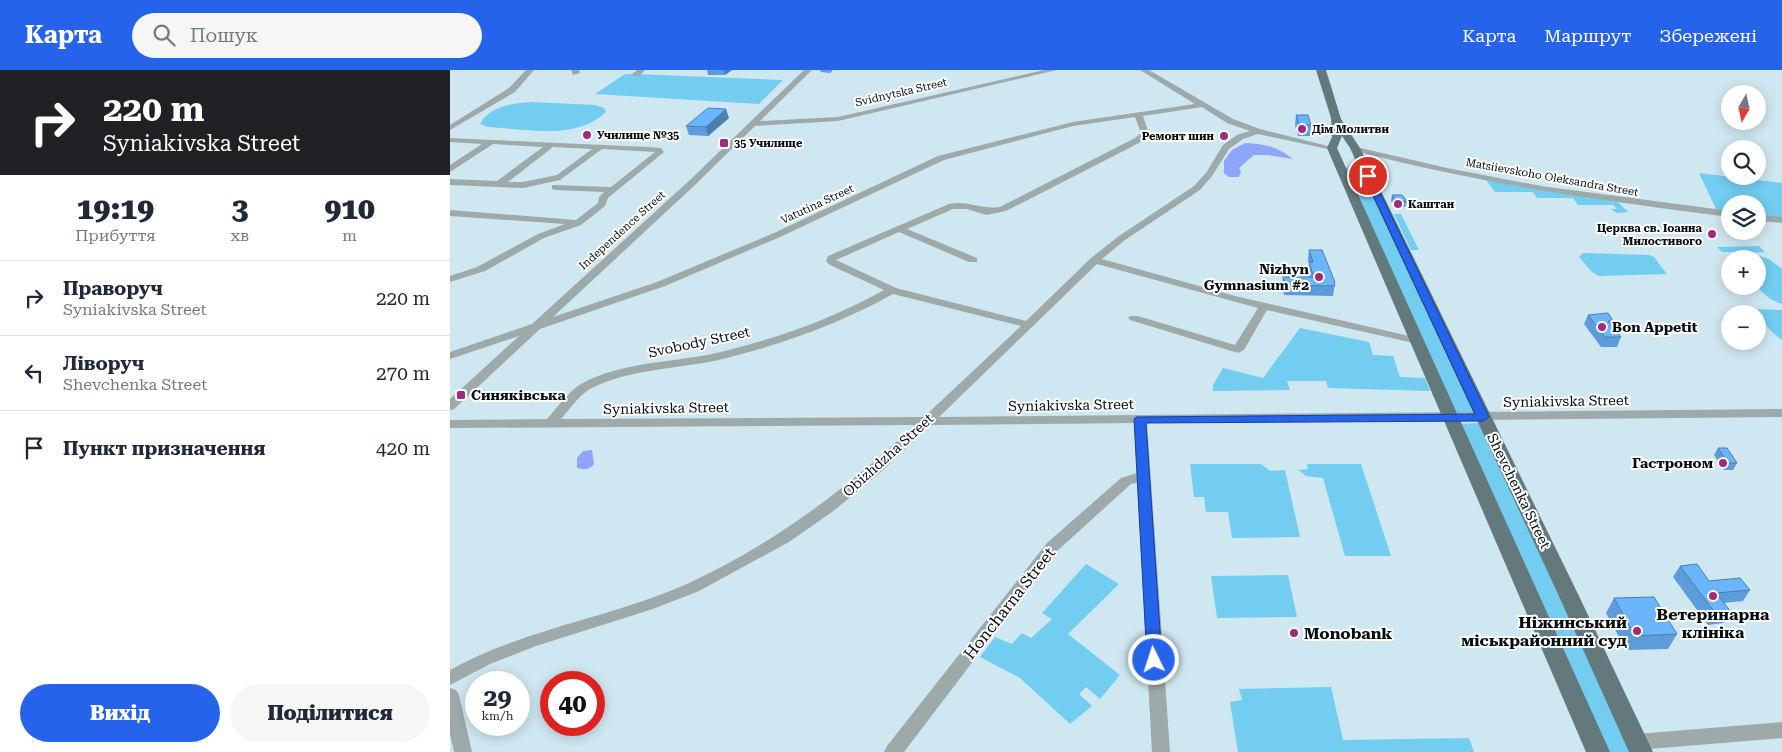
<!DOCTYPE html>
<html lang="uk">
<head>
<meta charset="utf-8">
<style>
	:root { --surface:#fff; --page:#f6f6f7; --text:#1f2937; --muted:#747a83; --line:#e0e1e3; --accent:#2563eb }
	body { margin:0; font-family:"Roboto Serif",serif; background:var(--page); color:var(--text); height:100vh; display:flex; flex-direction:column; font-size:19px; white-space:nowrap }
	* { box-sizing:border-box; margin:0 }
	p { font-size:16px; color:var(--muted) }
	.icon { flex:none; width:28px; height:28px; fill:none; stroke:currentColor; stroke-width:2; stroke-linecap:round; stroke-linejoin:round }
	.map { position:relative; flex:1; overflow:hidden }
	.sheet { display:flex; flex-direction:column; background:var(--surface); width:450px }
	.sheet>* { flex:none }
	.top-card { background:#202124; color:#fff; overflow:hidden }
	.needle { width:32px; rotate:189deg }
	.buttons { position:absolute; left:1271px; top:15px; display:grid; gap:10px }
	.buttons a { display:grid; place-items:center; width:45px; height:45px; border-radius:50%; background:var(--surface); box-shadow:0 2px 12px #0003; font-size:25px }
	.speed { position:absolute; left:15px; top:601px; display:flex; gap:10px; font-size:25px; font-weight:700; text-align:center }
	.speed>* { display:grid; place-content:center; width:65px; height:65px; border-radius:50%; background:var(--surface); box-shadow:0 2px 12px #0003; line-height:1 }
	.speed small { font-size:12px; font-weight:400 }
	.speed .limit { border:8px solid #d22; background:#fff; color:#111 }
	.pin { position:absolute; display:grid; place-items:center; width:42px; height:42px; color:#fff; margin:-21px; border:2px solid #fff; border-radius:50%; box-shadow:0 1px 5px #0007 }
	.me { position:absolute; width:55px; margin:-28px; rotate:356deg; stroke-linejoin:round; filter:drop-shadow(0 0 4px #0008) }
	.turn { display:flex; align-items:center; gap:18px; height:105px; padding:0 20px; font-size:22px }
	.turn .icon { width:65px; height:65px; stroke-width:2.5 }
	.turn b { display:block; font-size:35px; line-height:42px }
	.eta { display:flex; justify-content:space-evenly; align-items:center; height:85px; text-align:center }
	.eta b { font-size:30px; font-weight:800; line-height:35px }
	.cta { display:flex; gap:10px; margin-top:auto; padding:10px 20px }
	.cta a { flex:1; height:58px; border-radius:30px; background:var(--accent); color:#fff; font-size:20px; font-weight:800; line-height:58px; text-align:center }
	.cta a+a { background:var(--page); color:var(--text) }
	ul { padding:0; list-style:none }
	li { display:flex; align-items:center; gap:15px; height:75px; padding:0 20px; border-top:1px solid var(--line) }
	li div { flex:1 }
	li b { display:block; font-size:19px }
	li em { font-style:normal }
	header { display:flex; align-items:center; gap:30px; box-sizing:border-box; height:70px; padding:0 25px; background:var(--accent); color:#fff }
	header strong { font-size:24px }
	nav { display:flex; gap:28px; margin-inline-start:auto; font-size:18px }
	.search { width:350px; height:45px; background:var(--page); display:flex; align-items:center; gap:12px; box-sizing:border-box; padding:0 18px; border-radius:28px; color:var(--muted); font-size:19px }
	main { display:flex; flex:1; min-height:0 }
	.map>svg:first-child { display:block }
	.green { fill:#72cdf1 }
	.water { fill:#8fa5fc }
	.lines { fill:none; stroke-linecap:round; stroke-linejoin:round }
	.minor { fill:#9ea9aa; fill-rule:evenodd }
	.major { fill:#64797b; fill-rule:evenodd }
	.wall { fill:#5c9cda }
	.shaded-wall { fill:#4b7fb1 }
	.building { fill:#6bb5fd; stroke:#4b7fb1 }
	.route { fill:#2563eb; stroke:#184099 }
	.poi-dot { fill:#a22980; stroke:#fff; stroke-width:2 }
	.labels { text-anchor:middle; stroke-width:4; stroke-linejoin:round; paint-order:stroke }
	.far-street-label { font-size:11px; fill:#060d10; stroke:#fff }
	.far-poi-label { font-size:11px; font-weight:bold; fill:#060d10; stroke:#fff; text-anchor:start }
	.poi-label { font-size:14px; font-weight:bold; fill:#060d10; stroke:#fff; text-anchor:end }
	.street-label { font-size:14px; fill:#060d10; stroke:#fff }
	.near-street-label { font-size:16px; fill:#060d10; stroke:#fff }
	.near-poi-label { font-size:16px; font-weight:bold; fill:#060d10; stroke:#fff }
</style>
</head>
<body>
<header>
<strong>Карта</strong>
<div class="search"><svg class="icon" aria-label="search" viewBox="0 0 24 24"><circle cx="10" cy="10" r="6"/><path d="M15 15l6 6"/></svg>Пошук</div>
<nav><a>Карта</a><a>Маршрут</a><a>Збережені</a></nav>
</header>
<main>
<section class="sheet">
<div class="top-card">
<div class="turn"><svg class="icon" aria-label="right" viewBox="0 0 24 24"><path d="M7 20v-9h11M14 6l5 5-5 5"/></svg><div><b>220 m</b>Syniakivska Street</div></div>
</div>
<div class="eta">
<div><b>19:19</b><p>Прибуття</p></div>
<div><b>3</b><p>хв</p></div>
<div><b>910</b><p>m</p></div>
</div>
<ul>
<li><svg class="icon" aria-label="right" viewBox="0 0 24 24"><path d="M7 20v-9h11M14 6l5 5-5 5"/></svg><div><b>Праворуч</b><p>Syniakivska Street</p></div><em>220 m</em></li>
<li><svg class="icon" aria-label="left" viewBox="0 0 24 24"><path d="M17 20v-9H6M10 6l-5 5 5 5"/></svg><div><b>Ліворуч</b><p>Shevchenka Street</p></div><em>270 m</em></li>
<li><svg class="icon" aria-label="arrive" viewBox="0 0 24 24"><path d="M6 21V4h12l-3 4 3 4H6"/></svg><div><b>Пункт призначення</b></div><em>420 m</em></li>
</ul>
<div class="cta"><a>Вихід</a><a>Поділитися</a></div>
</section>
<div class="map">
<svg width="1332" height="682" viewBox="0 0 1332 682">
	<rect width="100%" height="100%" fill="#cfe7f1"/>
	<path class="green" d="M175,4H186L333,10L309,34L145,24Z
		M82,32L146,35L154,38L156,42C125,71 77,59 38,57L30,54C39,36 64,33 82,32Z
		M901,95L910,98L1024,343H1002L896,98Z
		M1249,103L1332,113V150L1308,148V134H1280V144L1268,143Z
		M1036,110L1168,132L1178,142L1167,143L1161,139H1167L1163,135H1128L1123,128H1087L1083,122H1045Z
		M944,144H951L969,180H961Z
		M1309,176L1315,182L1300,183L1319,189L1332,199V234L1320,229L1306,216L1308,189H1280L1283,184L1289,182H1272L1267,177Z
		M1133,183L1199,185L1204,187L1217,204L1149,206L1142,202L1129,187Z
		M1305,239L1332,240V270L1322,262L1303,240Z
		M850,258L919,272L923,285L943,286L950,307L975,308L980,321L878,318L876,311H837L840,320L763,321V315L773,298L813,308Z
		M1029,353L1185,682H1152L1007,354Z
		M740,394H811L820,401L835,400L850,467L782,468L778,442H756L754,427H744Z
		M857,394H911L941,486H895L873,408L856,406L848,400L858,399Z
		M636,494L669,514L618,564L670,605L650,629L636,617L629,624L642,636L620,654L570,608L530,587L545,567L562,574L572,563L581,568L602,549L592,543Z
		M838,505L847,547L767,548L761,506Z
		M881,617L893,670L1019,668L1024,682H788L780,632L792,630L789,619Z"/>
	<path class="water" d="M795,73C814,74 827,76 843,89L817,85H804L789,98L791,102L789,107H779L774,103V91L782,80Z
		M142,380L144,394C140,400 134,400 127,398V388L133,381Z"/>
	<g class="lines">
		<path class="minor" d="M76,0H84L65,22L0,60V55L59,18Z
			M121,0H129L130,3L123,5Z
			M187,0H195L189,6H183L182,4Z
			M354,0H362L310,51L388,47L594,0H607L388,51L305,56L246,114L103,247L207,212L324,163L488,86L623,52L745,34L690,0H699L783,49L810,59L886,78L882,80L808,64L793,69L779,79L762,106L750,120L675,170L652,189L785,226L968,268L974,271L968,274L817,240L794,280L788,283L680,250L678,248L680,246H688L785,275L808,238L647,194L489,347L1332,339V347L697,353L720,682H702L687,413L681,414L607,481L454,682H434L437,676L597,473L671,408L687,403L684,353L480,355L431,402L382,442L339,472L249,521L203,539L86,576L40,594L0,615V600C76,558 161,548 239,513C324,474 397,418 465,355L0,358V350L97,349C107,338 118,322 131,314C174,290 229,293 275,281C331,267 384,248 434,220L380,195L376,191L378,186L499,134C519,130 530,140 550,137L685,68L691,63L685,47L623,56L494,90L330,167L215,216L90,259L4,339L0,340V329L69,266L0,289V282L82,254L240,110ZM752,37L777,53L800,61L787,65L773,75L756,103L744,116L669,166L641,188L576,251L446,218L386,190L449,162L519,192H527V188L457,159L503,139H517L536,145L556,141L691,72L699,64L693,46ZM443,224L571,256L474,347L111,349C120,339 128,326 140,319C180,298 233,299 277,288C335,273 391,253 443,224Z
			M0,68L198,77L211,78L214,82L158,128L155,136L131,155L94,168L35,201L0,212V206L27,197L88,164L115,154L0,146V140L126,150L148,133L149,127L154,122L105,120L102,119V115L161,117L205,82L152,79L110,110L73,118L0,115V109L47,111L93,77L43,74L0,102V95L32,74L0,72ZM103,77L142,79L107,105L73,112H58Z
			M902,76L997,98L1091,116L1280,141V147C1152,131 1026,113 902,80Z
			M1308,145L1332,147V153L1308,151Z
			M0,618L6,620L9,625L22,682H4L0,664Z
			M1332,652V668L1187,680L1181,678L1178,672L1181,666L1187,664Z"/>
		<path class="major" d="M866,0H876L891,49L910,78L1128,524L1203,682H1179L1108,524L900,78L892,66L887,78L1160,682H1136L877,78L882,67L881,48Z"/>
	</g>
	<path class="wall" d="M257,0H282L275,5H258Z
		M370,0H383L380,3L371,2Z
		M846,45L861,55L860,66H848L845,56Z
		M279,48L258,66L239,65L236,56Z
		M942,125L957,131L955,137H945L941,131Z
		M859,180L885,212L883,226L834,225L832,217L833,207H859L858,202L859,193L858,190Z
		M1138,245L1163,251L1162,255L1171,267L1167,277H1151L1134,254Z
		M1268,378L1287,393L1283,400H1274L1264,385Z
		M1230,496L1259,511L1300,520L1293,531L1274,533L1281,542L1273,553L1258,555L1223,507Z
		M1164,528L1227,564L1218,579L1176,580L1156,543Z"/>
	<path class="shaded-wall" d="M274,0H282L275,5Z
		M276,39L279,48L258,66L256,57Z"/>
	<path class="building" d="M258,38L276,39L256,57L236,56Z
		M846,45H858L861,55L849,54Z
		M942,125H952L957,131H946Z
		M859,180H872L885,212H884L885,216L835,215L833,207H864L859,192H863Z
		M1158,243L1163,251H1158L1171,267H1155L1138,245Z
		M1268,378H1277L1287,393H1278Z
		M1247,494L1259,511L1290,508L1300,520L1266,523L1281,542L1266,544L1230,496Z
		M1204,527L1227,564L1185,566L1164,528Z"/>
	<path class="route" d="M918,103L922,106L1039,347L1033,351L696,353L712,590L709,594L704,596L699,594L697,590L684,349L686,347L1025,344L914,106Z"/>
	<g class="poi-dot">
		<circle cx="852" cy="59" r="5"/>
		<circle cx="137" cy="65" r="5"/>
		<circle cx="774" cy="66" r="5"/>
		<rect x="269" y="68" width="10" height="10" rx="2.5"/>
		<circle cx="948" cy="134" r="5"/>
		<circle cx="1262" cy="164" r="5"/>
		<circle cx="869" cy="207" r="5"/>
		<circle cx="1152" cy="257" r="5"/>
		<rect x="6" y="320" width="10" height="10" rx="2.5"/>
		<circle cx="1273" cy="393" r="5"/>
		<circle cx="1263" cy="526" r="5"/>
		<circle cx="1187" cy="561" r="5"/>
		<circle cx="844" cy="563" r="5"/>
	</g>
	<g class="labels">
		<g class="far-street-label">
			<text transform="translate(451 22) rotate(-13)" y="4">Svidnytska Street</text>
			<text transform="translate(1102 107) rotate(10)" y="4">Matsiievskoho Oleksandra Street</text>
			<text transform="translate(367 134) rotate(-25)" y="4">Vatutina Street</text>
			<text transform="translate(172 160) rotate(-42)" y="4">Independence Street</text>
		</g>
		<g class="far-poi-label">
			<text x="862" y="63">Дім Молитви</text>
			<text x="147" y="69">Училище №35</text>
			<text x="764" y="70" text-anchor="end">Ремонт шин</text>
			<text x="284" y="77">35 Училище</text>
			<text x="958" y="138">Каштан</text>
			<text x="1252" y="162" text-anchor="end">Церква св. Іоанна<tspan x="1252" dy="13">Милостивого</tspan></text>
		</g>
		<g class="poi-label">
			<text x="859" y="204">Nizhyn<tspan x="859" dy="16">Gymnasium #2</tspan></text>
			<text x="1162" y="262" text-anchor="start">Bon Appetit</text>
			<text x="21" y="330" text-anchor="start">Синяківська</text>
			<text x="1263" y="398">Гастроном</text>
		</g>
		<g class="street-label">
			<text transform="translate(249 272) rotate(-12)" y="5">Svobody Street</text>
			<text transform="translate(1116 331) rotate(-1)" y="5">Syniakivska Street</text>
			<text transform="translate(621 335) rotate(-1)" y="5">Syniakivska Street</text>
			<text transform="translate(216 338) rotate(-1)" y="5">Syniakivska Street</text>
			<text transform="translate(438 385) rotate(-42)" y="5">Obizhdzha Street</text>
			<text transform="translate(1069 421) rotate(64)" y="5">Shevchenka Street</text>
		</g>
		<g class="near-street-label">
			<text transform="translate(559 533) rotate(-52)" y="6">Honcharna Street</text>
		</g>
		<g class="near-poi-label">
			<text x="1263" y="550">Ветеринарна<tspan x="1263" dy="18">клініка</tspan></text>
			<text x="1177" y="558" text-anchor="end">Ніжинський<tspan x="1177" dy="18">міськрайонний суд</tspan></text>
			<text x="854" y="569" text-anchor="start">Monobank</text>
		</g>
	</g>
</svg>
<div class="buttons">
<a><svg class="needle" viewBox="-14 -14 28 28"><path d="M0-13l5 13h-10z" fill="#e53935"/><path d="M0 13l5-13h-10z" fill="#747a83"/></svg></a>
<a><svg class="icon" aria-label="search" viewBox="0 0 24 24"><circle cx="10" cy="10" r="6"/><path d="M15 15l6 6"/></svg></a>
<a><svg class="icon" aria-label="layers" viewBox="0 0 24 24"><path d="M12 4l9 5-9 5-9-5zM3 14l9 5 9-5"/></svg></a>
<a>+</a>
<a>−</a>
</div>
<div class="speed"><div>29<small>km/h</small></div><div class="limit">40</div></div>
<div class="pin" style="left:918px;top:106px;background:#d93025"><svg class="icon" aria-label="arrive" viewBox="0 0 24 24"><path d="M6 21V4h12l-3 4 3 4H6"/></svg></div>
<svg class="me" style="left:704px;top:590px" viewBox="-20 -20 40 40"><circle r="17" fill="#2563eb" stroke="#fff" stroke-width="3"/><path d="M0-11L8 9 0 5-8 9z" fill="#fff"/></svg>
</div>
</main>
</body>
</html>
